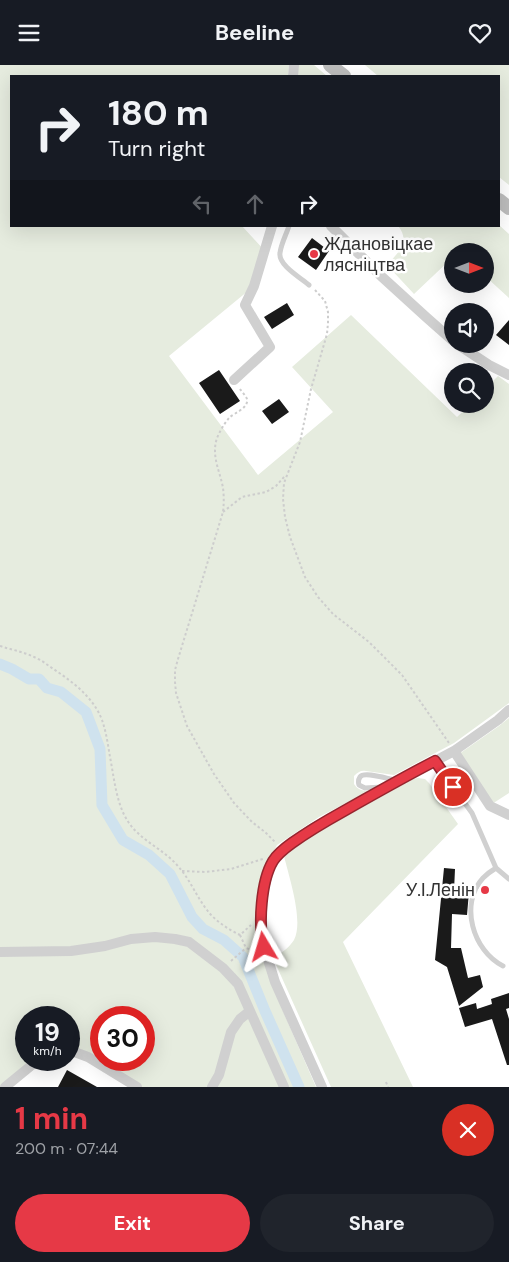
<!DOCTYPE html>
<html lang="en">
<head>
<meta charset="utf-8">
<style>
	:root { --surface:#171b24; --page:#20242c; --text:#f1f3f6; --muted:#9ea1a6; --accent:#e63946 }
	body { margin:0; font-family:"DM Sans",sans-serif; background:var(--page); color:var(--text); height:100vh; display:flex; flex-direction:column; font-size:19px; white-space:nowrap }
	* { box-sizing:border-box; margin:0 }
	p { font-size:16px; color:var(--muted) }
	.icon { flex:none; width:28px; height:28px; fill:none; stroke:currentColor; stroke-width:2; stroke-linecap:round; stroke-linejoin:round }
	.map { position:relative; height:1022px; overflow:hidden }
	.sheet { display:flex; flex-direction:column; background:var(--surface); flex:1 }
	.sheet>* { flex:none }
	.hud { position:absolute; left:10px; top:10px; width:490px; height:152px; border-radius:0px; box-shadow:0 5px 20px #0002; background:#171b24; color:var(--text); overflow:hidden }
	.needle { width:32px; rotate:90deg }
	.buttons { position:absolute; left:444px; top:178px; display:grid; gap:10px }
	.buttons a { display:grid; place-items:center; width:50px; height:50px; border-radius:50%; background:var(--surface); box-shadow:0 5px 20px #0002; font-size:25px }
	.speed { position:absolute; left:15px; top:941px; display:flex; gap:10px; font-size:25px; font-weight:700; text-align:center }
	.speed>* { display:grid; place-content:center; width:65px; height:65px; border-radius:50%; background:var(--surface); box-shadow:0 5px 20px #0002; line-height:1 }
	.speed small { font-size:12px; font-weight:400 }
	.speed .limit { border:8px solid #d22; background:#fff; color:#111 }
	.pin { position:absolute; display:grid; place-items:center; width:42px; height:42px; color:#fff; margin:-21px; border:2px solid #fff; border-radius:50%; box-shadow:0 1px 5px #0007 }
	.me { position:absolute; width:55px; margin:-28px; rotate:353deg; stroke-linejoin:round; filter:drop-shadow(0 0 4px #0008) }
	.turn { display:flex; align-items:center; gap:18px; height:105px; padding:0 15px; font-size:22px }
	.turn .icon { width:65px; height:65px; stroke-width:2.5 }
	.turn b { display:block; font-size:35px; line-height:42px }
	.lanes { display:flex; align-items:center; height:48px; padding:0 15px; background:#0003; justify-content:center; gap:25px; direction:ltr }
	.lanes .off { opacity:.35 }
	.round { display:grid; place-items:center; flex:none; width:52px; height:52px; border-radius:26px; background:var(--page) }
	.summary { display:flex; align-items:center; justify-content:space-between; height:85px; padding:0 15px }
	h1 { font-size:30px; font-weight:700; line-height:38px; color:var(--accent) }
	.cta { display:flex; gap:10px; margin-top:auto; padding:10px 15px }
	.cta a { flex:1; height:58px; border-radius:30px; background:var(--accent); color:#fff; font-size:20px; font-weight:700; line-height:58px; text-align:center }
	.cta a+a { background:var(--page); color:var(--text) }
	header { display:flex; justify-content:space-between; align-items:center; height:65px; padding:0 15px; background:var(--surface); font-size:22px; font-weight:700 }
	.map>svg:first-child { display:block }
	.green { fill:#e6ecdf; fill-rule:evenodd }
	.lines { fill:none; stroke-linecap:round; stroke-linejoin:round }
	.canal { stroke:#cfe2ee; stroke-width:11 }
	.building { fill:#1a1a1a }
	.path { stroke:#cdcdcd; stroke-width:2; stroke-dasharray:2.5 2.5; stroke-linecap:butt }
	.lane { stroke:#d0d0d0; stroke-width:5 }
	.street { stroke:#d0d0d0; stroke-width:10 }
	.secondary { stroke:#bdbdbd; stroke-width:14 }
	.route-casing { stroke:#96252e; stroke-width:12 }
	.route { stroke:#e63946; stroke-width:9 }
	.poi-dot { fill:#e63946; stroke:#fff; stroke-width:2 }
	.labels { text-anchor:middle; stroke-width:5; stroke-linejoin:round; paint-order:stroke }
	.poi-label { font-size:18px; fill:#333; stroke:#fff; text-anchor:start }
</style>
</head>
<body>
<header><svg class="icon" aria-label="menu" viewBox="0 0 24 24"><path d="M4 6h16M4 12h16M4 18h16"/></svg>Beeline<svg class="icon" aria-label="heart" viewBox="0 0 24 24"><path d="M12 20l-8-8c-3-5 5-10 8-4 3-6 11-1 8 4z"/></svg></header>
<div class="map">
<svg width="509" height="1022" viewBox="0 0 509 1022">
	<rect width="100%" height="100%" fill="#fff"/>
	<path class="green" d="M0,0H289L288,11H11V161H242L265,186L254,221L169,291L258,410L333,347L292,302L351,250L457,352L471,339H485V324L498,311L509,319V638L454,678L394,710L366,706C361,705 358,707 354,711V719C358,725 362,726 369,726L319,752L277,780L270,793L257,851L282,944L316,1022H286L251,945L223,903L248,946L239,954L211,1022H137L69,985V952H26V995H38L7,1022H0ZM101,952H144V995H101Z
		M298,0H314L327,11H297Z
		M365,0H509V120L499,112V11H378Z
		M499,160L509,169V233L485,211V186H452V193L414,229L387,200C398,188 411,176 398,161H499Z
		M509,653V728L492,739L459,689L499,661Z
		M418,713L425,714L429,718L458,759L343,877L413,1022H331L273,893C281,888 289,883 294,875C304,856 289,812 284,791L314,769L413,714Z
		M249,947L283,1022H212L232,968Z"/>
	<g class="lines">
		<path class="canal" d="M0,599L12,604L29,614H39L47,623L61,627L86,647L100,684L102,740L123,775L149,790L170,809L192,852L203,864L224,875L243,892L265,946L299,1022"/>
	</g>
	<path class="building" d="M312,173L329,186L316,205L298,192Z
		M287,238L294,250L272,264L264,252Z
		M509,255V280L496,270Z
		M219,305L240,336L220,349L199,318Z
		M279,334L289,347L272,359L262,346Z
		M444,803L455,804L454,826L469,827L467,850L452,849L451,883H461L468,913L480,910L483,922L459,941L447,902L435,895Z
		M509,928V943L506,944L509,954V1000H507L492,954L465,962L459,943L476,938L477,944L492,939L491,934Z
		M67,1005L97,1022H58Z"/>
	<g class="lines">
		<path class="path" d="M315,225L325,236L328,247V258L327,269L311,324L300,377L284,418L283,434L285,452L290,472L305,512L318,532L333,549L369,577L402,610L449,678
			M240,324C242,327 246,331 247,334C249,343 234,348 229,353C224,359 220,366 217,373C211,391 220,406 223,423C224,431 224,439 223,447L178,594L175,605V617L176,628L187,661L214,709L234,738L252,757L265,767L276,778
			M223,447L242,432L266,427L276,421L284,412
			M0,581C12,585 25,587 36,593C41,595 45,598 49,601C70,615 93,631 102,655C106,666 108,680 110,692C114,712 116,737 127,755C139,775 162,783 177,800C190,814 196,831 207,845C215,856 228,864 240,870L251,860
			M182,806L205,807L231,804L263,794
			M240,870L246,883L256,887
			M231,896L246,883
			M386,1017L388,1022"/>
		<path class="lane" d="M289,161C286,170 281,179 280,188C278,200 301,213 309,220
			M435,697L472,748L496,803C491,806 487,809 483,813C459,839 473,886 503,901
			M382,722L365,723L359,720C358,717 358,715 360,712C364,706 388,714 395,715
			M496,803L509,814"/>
		<path class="street" d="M293,11L294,0
			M331,161L381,211L426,252L452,275
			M457,279L489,300L509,310
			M234,315L270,282L245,240L254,221L272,161
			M454,686L490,741L509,750
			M0,887L71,886L105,881L131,874L155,872L175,874L189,877L223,903L238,919L250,946
			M69,985L88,992L137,1022
			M5,1022L38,995
			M212,1022L219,1010L231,967L240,954L250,946L284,1022
			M322,1022L275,917L261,872V851L264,824L269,804L273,795L281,786L311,764L388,721L454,686L498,655L509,645"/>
		<path class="secondary" d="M330,0L344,11
			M499,135L509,143"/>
	</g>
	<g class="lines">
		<defs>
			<path id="route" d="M264,882C258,860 261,816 273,796C278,788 285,783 292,778C309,766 326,756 344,746C374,729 404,712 435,696L453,722"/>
		</defs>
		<use href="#route" class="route-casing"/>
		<use href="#route" class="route"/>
	</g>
	<g class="poi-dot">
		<circle cx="314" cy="189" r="5"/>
		<circle cx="485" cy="825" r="5"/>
	</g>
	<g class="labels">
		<g class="poi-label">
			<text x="324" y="185">Ждановіцкае<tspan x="324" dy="21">лясніцтва</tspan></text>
			<text x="475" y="831" text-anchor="end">У.І.Ленін</text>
		</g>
	</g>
</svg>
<div class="buttons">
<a><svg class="needle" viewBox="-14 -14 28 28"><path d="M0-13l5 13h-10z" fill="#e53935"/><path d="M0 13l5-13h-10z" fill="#9ea1a6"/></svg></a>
<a><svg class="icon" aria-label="sound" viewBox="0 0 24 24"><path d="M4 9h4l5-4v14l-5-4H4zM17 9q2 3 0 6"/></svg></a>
<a><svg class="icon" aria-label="search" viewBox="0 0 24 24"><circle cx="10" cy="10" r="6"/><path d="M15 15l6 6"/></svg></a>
</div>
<div class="speed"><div>19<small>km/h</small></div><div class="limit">30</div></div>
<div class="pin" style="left:453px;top:722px;background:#d93025"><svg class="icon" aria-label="arrive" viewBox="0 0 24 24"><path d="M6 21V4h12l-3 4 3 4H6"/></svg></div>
<svg class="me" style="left:264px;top:882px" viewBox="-20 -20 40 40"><path d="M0-17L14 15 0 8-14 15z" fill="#e63946" stroke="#fff" stroke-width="4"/></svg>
<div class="hud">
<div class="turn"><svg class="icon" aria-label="right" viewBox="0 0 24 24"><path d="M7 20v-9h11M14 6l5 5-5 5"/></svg><div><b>180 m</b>Turn right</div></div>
<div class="lanes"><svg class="icon off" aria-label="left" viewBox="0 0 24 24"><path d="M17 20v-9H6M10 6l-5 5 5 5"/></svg><svg class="icon off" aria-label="ahead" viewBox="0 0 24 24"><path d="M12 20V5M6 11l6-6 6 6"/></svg><svg class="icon" aria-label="right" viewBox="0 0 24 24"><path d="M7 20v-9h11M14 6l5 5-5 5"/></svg></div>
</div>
</div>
<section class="sheet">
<div class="summary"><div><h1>1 min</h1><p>200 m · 07:44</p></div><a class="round" style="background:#d93025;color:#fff"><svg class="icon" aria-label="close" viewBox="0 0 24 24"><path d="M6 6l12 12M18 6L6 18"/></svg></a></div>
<div class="cta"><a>Exit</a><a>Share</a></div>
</section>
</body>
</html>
